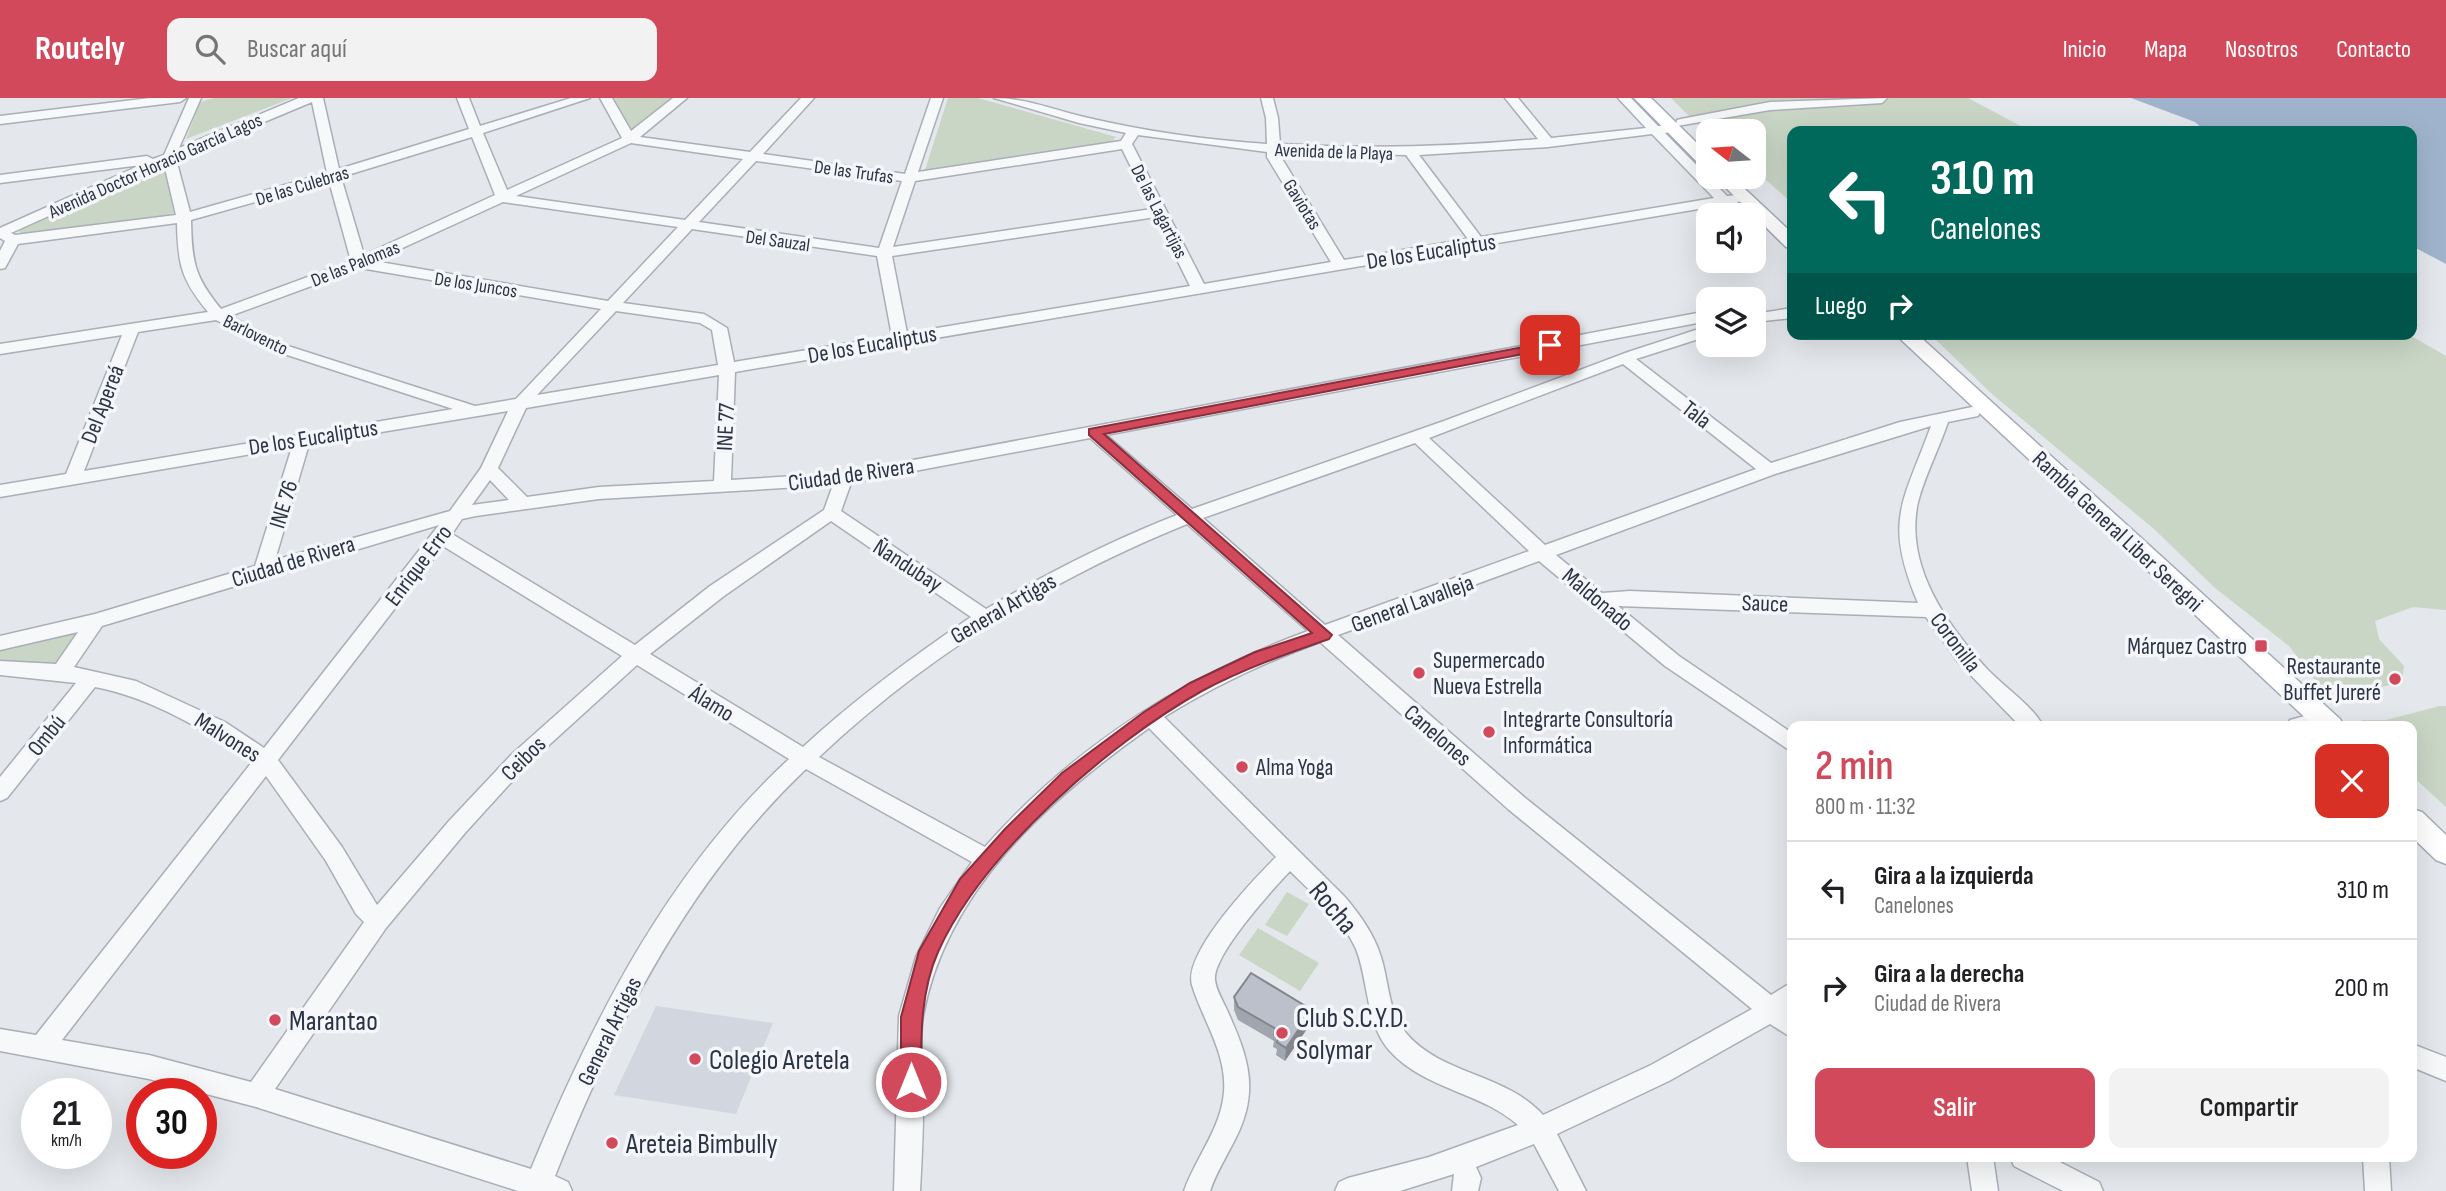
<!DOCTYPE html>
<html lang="es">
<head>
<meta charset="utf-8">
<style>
	:root { --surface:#fff; --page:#f2f2f2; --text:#202124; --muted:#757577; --line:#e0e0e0; --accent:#d1495b }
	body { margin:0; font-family:"Sofia Sans Condensed",sans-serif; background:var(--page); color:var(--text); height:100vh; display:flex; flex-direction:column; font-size:26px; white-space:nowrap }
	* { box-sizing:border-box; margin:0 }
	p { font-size:23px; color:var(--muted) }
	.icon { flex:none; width:38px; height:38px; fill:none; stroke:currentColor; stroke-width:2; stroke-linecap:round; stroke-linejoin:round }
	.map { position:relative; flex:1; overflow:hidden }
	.drawer { position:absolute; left:1787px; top:623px; width:630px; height:441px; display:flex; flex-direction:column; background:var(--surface); border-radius:14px; box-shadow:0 7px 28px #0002 }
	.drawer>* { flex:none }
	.banner { position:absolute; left:1787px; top:28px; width:630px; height:214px; border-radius:14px; box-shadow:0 7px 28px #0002; background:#00695c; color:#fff; overflow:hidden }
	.needle { width:46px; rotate:287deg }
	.buttons { position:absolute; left:1696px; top:21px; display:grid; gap:14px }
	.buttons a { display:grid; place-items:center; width:70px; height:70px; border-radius:14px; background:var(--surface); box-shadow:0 7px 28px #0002; font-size:35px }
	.speed { position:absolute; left:21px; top:980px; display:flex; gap:14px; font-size:35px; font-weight:700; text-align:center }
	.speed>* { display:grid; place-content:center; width:91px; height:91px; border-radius:50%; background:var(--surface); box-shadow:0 7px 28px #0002; line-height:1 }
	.speed small { font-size:18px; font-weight:400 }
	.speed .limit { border:10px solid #d22; background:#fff; color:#111 }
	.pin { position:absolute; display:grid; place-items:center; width:60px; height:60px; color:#fff; margin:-30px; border-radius:14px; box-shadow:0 4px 10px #0006 }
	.me { position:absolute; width:77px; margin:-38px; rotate:0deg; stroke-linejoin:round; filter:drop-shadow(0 0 5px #0008) }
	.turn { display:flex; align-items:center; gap:24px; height:147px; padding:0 28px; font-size:32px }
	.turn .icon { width:91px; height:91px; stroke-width:2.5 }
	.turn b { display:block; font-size:49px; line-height:60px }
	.then { display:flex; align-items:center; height:66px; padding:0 28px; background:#0003; gap:14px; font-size:26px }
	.round { display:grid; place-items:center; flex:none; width:74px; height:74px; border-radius:14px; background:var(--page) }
	.headline { display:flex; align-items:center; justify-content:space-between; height:119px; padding:0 28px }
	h1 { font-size:42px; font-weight:600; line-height:52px; color:var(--accent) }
	.action { display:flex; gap:14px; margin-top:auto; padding:14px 28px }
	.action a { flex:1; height:80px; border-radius:14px; background:var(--accent); color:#fff; font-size:28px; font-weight:600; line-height:80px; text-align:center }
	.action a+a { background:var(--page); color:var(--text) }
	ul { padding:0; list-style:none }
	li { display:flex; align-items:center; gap:21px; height:98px; padding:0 28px; border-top:2px solid var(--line) }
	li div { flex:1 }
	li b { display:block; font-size:26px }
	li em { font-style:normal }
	header { display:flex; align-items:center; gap:42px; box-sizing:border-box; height:98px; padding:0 35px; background:var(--accent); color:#fff }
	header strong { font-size:33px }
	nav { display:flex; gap:38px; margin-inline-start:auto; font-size:24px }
	.search { width:490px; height:63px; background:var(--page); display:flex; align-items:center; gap:18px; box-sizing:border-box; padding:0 24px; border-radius:14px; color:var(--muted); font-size:26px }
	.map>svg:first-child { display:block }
	.built { fill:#d2d6de }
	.green { fill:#c9d6c5 }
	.water { fill:#9fb4cc }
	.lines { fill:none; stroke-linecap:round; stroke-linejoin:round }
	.minor-casing { stroke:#a9aeb7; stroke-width:3 }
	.major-casing { stroke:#a3abb8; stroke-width:3 }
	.minor { fill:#f7f8fa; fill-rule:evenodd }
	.major { fill:#fff; fill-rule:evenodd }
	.wall { fill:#a1a5ae }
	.shaded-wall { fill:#83868d }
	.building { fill:#bbc0ca; stroke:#83868d; stroke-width:2 }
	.route { fill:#d1495b; stroke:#882f3b; stroke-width:2 }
	.poi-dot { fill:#d1495b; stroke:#f4f6f9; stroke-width:2.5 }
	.labels { text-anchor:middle; stroke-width:7; stroke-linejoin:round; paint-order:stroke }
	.far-street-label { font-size:19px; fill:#2b3445; stroke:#f4f6f9 }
	.street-label { font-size:23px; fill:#2b3445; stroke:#f4f6f9 }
	.poi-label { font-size:23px; fill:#2b3445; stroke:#f4f6f9; text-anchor:start }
	.near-street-label { font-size:28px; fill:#2b3445; stroke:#f4f6f9 }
	.near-poi-label { font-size:28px; fill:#2b3445; stroke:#f4f6f9; text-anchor:start }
</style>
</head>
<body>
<header>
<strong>Routely</strong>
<div class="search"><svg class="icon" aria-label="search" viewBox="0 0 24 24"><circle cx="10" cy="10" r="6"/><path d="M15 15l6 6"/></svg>Buscar aquí</div>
<nav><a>Inicio</a><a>Mapa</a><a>Nosotros</a><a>Contacto</a></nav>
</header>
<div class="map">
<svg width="2446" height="1093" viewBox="0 0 2446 1093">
	<rect width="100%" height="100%" fill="#e4e7ec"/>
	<path class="built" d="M656,908L773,925L736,1016L614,997Z"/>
	<path class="green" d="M214,0H292L186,41L200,4Z
		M614,0H674L634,30L630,31Z
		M948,0H978L1116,39L1111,44L925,72Z
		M1671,0H1968L2030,33H1792V105L1754,71V33H1708V37Z
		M159,69L164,70L174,115L166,118L33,136H22L18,132Z
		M1930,236H2408L2446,258V512L2413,509L2375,523L2379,541L2404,568L2402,584L2341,599L2321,590L2289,548L2215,490L2154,431L1993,297Z
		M78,533L80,537L57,566L0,564V551Z
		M2440,608H2446V709L2412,678V628L2357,627L2362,622H2386Z
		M1287,794L1309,806L1287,838L1265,827Z
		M1258,830L1319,865L1300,893L1239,857Z"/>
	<path class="water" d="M2131,0H2446V166L2412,148V33H2205L2195,24Z"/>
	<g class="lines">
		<defs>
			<path id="minor" d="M150,0H186L180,4L0,26V18Z
				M189,0H201L179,50L299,0H323L339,71L469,31L457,0H469L480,28L571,0H590L483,35L507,92L622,40L600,0H612L631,33L673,0H687L640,39L750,54L801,0H814L763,56L905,76L931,0H943L918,74L1121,43L1126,35L1079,25L994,0C1025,0 1054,12 1084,19C1143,33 1206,42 1267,46L1266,20L1261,0H1273L1278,20L1280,46C1366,51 1452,49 1538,41L1505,0H1518L1551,40L1646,30L1618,0H1631L1658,28L1676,27L1677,22L1681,21L1770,4L1887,0L1882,5L1770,12L1677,28L1676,33L1665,35L1727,98L1749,96V102L1737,104L1756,117L1754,120V117H1740L1722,107L735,274L731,382L844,375L1708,213V223L1106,337L1192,411L1444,323L1628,254L1708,228V238L1636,261L1771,365L1900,324L1972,309L1978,310L1980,314L1978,318L1948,324C1939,351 1925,377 1918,404C1904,468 1947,527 1987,571C2003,588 2033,608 2043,628H2020L1958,564L1926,519L1618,508L1679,558L1792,635V654L1665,568L1539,463L1338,537L1524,699L1771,897L1792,884V909L1789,912L1792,914V940L1770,926L1669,983L1557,1036L1586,1093H1559L1534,1046L1476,1069L1481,1080L1478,1093H1452L1454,1076L1400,1093H1335L1339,1084L1348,1080L1429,1059L1518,1027C1481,994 1423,991 1389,952C1365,924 1369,884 1356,851C1343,821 1313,796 1290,773C1272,792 1212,858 1215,882C1216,892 1223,903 1227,912C1238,937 1251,965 1249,994C1247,1033 1222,1058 1210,1093H1184C1196,1059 1221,1031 1224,994C1227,955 1203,923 1192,887C1183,855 1254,781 1276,759L1149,630C1049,701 946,792 923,918C919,939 923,961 923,982C924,1019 922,1056 920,1093H894L899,918L916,859L940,810L972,764L806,671C688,783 614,929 555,1078L568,1084L572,1093H518L256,1009L149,981L0,953V931L36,937L252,664C205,632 152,600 95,589L7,700L0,703V679L76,585L0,577V563L56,566L78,534L0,552V538L95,516L255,468L292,349L0,399V387L66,376L122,237L0,256V246L208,214C181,181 178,167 177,125L18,146L5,170L0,171V153L5,143L0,140V130L141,67L0,85V77L147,58L153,61L164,57ZM312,4L327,75L190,114L176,61ZM1652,36L1714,100L1481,139L1419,57L1548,49ZM1138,37L1267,54V59L1331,164L1204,186L1132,46ZM472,39L495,97L364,157L341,79ZM631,45L743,61L685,122L516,98ZM1122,51L1152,111L893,149L915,83ZM1280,54L1406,57L1468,141L1344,162L1281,59ZM756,63L902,83L879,150L699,124ZM164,66L176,117L15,137L11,135ZM329,83L351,163L221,211C194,178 192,164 191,122ZM503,104L678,129L608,203L374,163ZM1156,119L1190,188L907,235L892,158ZM692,131L877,158L892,238L734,264L727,230L704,216L623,205ZM360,170L601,211L516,301L475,308L288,248L230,218ZM616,213L700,225L712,232L718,267L537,297ZM216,222L278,254L453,311L84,373L138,234ZM1623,266L1756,371L1545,447L1429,340ZM719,277L714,383L599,389L527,399L498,370L526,310ZM508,313L481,370L450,413L275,462L309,346ZM1931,328C1903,405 1883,422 1918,505L1630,493L1602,495L1556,457L1775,376ZM1090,340L1177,417C1110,443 1048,475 986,511L841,413L851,385ZM1415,345L1529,453L1325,527L1203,420ZM490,382L509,402L472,407ZM833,387L824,412L710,488L635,547L452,436L462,421L476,418L599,401ZM831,423L971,519C912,559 855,601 803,649L650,556L724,498ZM1187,426L1308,533C1182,579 1074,648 985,749L819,659C926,558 1051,481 1187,426ZM439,427L264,650L225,624L136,583L74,569L102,528ZM443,448L622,558L512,656L449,723L377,807L342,749L278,662ZM1320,544L1508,711L1752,911L1651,967L1543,1017C1507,976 1441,977 1406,935C1388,914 1389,884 1381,859C1374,836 1360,817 1345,799L1164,619C1214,588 1265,564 1320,544ZM637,567L789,661C668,773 593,921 531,1071L275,991L386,830L465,735L526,668ZM266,678L326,763L356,816L364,824L251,984L149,957L62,942Z
				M1792,210V220L1754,224V216Z
				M2323,613L2330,615L2333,621L2330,627L2287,628L2290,622Z
				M2412,946L2446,959V983L2412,969Z
				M1967,1059H1993L1998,1093H1972Z
				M2010,1059H2050L2099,1084L2103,1093H2063L2014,1068Z
				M2363,1059H2389L2391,1093H2365Z"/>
			<path id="major" d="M1634,0H1651L1708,56V70L1702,69Z
				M1715,79H1732L1792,135V150L1786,149Z
				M1895,236H1917L2340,621L2344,628H2314Z
				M2412,711L2422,714L2446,737V766L2436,762L2412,739Z"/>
		</defs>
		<use href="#minor" class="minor-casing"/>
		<use href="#major" class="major-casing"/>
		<use href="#minor" class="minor"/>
		<use href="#major" class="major"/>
	</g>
	<path class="wall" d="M1234,899L1311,925L1285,963L1276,957L1277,951L1273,949L1274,943L1238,922L1234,912Z"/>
	<path class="shaded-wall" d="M1312,912L1311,925L1285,963L1286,950Z"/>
	<path class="building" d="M1251,875L1312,912L1286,950L1277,944L1279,939L1274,936L1276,931L1238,909L1234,899Z"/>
	<path class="route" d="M1550,244L1557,247L1555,250L1104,336L1332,537L1329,541C1286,556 1243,571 1202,593C1109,645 982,756 938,854C920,895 921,940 921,984L918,991L911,994L904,991L901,984V919L919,853L960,781L1005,731L1062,675L1144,614L1190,585L1255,554L1312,535L1089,337V331Z"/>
	<g class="poi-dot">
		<rect x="2254" y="541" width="14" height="14" rx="3.5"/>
		<circle cx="1419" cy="575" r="7"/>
		<circle cx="2395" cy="581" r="7"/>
		<circle cx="1489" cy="634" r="7"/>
		<circle cx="1242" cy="669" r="7"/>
		<circle cx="275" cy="922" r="7"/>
		<circle cx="1282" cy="935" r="7"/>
		<circle cx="695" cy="961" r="7"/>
		<circle cx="612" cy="1045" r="7"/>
	</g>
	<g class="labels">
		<g class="far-street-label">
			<text transform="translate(1334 53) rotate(2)" y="7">Avenida de la Playa</text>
			<text transform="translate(155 67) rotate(-24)" y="7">Avenida Doctor Horacio García Lagos</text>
			<text transform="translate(854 73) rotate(8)" y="7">De las Trufas</text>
			<text transform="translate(302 87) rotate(-17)" y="7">De las Culebras</text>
			<text transform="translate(1303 106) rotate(58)" y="7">Gaviotas</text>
			<text transform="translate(1160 113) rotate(63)" y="7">De las Lagartijas</text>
			<text transform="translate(778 142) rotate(8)" y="7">Del Sauzal</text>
			<text transform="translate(355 165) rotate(-22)" y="7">De las Palomas</text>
			<text transform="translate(476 186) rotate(9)" y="7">De los Juncos</text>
			<text transform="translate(256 236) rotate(26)" y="7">Barlovento</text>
		</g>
		<g class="street-label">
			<text transform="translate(1431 153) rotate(-9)" y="8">De los Eucaliptus</text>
			<text transform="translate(872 246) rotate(-10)" y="8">De los Eucaliptus</text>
			<text transform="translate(102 306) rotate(-69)" y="8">Del Apereá</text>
			<text transform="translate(1697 316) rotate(38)" y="8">Tala</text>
			<text transform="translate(725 329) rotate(-87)" y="8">INE 77</text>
			<text transform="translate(313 339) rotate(-9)" y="8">De los Eucaliptus</text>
			<text transform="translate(851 376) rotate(-8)" y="8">Ciudad de Rivera</text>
			<text transform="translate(283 406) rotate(-73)" y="8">INE 76</text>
			<text transform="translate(2118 433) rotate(43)" y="8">Rambla General Liber Seregni</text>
			<text transform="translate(293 463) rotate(-17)" y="8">Ciudad de Rivera</text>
			<text transform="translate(418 467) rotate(-53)" y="8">Enrique Erro</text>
			<text transform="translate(908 467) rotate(33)" y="8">Ñandubay</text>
			<text transform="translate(1598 501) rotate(40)" y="8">Maldonado</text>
			<text transform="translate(1412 505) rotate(-20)" y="8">General Lavalleja</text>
			<text transform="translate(1765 505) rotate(2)" y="8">Sauce</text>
			<text transform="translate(1003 510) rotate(-30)" y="8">General Artigas</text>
			<text transform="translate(1956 544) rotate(53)" y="8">Coronilla</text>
			<text transform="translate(712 605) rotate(31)" y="8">Álamo</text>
			<text transform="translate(46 637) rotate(-51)" y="8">Ombú</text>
			<text transform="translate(1438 637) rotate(41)" y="8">Canelones</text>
			<text transform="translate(228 639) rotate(32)" y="8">Malvones</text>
			<text transform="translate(523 660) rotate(-45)" y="8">Ceibos</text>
			<text transform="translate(609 933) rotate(-64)" y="8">General Artigas</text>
		</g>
		<g class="poi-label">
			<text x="2247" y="556" text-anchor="end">Márquez Castro</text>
			<text x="1433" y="570">Supermercado<tspan x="1433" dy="26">Nueva Estrella</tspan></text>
			<text x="2381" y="576" text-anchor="end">Restaurante<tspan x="2381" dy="26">Buffet Jureré</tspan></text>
			<text x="1503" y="629">Integrarte Consultoría<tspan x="1503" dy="26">Informática</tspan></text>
			<text x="1256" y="677">Alma Yoga</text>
		</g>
		<g class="near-street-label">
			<text transform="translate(1334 809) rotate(50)" y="10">Rocha</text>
		</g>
		<g class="near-poi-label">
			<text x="1296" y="929">Club S.C.Y.D.<tspan x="1296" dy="32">Solymar</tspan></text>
			<text x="289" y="932">Marantao</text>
			<text x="709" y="971">Colegio Aretela</text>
			<text x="626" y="1055">Areteia Bimbully</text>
		</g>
	</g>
</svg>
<div class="buttons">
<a><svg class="needle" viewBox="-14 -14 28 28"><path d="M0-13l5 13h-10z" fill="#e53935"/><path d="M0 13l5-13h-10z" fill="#757577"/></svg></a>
<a><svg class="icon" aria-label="sound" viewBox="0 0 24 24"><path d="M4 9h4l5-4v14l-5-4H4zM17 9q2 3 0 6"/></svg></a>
<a><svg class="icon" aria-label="layers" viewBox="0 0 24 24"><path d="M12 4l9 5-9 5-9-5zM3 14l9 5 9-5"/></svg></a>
</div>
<div class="speed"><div>21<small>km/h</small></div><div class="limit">30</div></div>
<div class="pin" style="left:1550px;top:247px;background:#d93025"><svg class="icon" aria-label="arrive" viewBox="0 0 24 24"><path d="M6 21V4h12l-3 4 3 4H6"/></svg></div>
<svg class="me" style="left:911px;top:984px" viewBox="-20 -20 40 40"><circle r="17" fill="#d1495b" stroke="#fff" stroke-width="3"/><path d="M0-11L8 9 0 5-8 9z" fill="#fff"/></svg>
<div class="banner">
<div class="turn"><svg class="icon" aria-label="left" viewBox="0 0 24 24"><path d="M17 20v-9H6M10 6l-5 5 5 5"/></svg><div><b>310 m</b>Canelones</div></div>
<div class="then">Luego<svg class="icon" aria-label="right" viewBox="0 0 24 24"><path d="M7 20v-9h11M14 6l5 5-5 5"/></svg></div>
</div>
<section class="drawer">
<div class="headline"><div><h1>2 min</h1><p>800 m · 11:32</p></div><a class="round" style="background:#d93025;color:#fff"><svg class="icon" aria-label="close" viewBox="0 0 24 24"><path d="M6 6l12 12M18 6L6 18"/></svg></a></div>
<ul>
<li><svg class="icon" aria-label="left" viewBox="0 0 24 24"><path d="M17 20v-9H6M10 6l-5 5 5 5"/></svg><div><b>Gira a la izquierda</b><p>Canelones</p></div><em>310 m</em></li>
<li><svg class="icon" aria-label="right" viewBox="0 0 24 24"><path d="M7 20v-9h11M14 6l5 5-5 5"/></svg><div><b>Gira a la derecha</b><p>Ciudad de Rivera</p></div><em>200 m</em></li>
</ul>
<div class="action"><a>Salir</a><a>Compartir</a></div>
</section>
</div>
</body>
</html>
